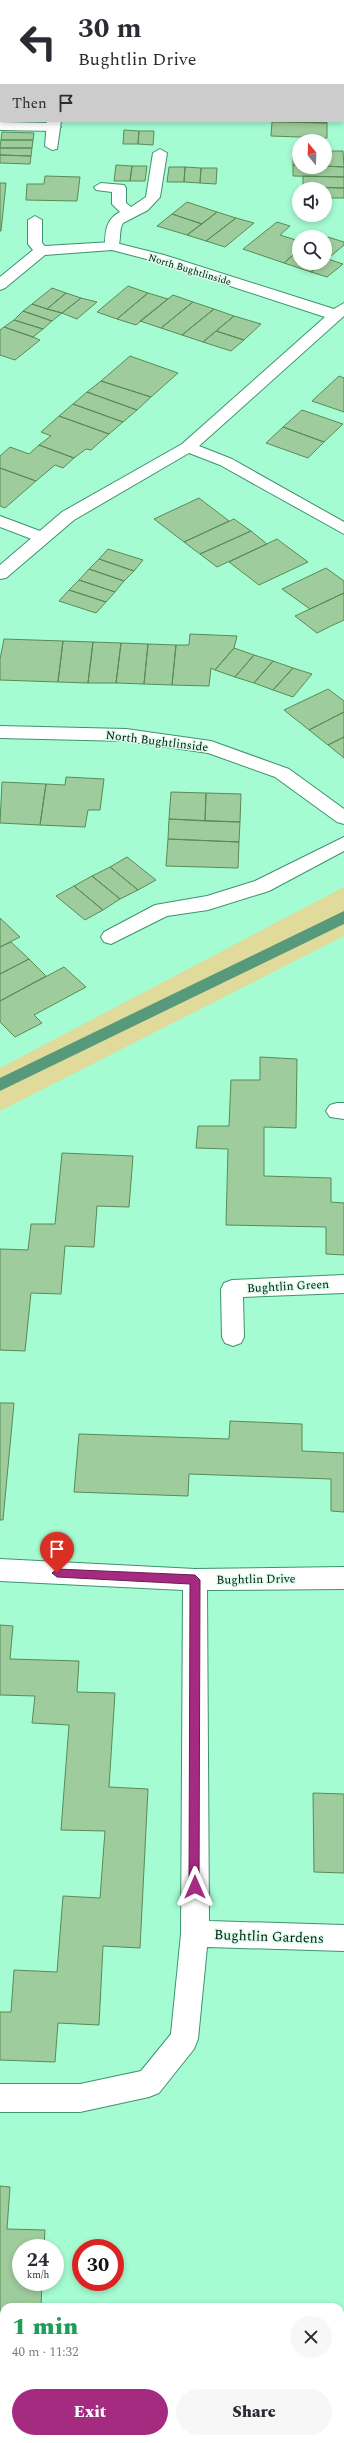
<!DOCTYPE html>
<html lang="en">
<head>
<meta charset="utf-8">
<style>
	:root { --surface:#fff; --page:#f7f7f7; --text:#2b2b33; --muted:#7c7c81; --accent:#a52b80 }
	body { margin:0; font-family:Spectral,serif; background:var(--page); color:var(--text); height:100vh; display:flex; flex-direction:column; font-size:15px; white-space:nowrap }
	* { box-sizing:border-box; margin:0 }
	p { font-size:13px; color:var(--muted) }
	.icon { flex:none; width:22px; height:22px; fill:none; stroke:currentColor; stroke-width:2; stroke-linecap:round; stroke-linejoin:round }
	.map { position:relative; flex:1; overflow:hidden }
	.details { position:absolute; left:0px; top:2303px; width:344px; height:140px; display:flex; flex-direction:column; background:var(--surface); border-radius:12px 12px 0 0; box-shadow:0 2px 6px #0003 }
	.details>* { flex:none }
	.guide { position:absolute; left:0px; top:0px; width:344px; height:122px; box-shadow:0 2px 6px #0003; background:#fff; color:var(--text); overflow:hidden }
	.needle { width:26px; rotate:341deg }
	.controls { position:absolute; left:292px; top:134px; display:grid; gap:8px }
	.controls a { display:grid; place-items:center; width:40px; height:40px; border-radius:50%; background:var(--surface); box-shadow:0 2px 6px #0003; font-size:20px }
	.speed { position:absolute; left:12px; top:2239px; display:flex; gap:8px; font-size:20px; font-weight:700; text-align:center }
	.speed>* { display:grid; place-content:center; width:52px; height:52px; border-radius:50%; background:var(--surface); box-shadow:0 2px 6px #0003; line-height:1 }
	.speed small { font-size:10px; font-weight:400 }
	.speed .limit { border:6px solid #d22; background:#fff; color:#111 }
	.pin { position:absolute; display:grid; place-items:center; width:34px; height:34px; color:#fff; margin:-41px -17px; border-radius:50% 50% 50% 0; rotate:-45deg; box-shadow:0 0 4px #0007 }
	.pin .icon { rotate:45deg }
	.me { position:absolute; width:44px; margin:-22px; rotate:0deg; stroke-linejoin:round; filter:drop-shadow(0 0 3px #0008) }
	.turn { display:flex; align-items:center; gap:14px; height:84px; padding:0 12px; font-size:18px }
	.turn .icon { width:52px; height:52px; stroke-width:2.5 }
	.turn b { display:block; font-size:28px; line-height:34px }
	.then { display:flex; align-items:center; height:38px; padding:0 12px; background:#0003; gap:8px; font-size:15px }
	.round { display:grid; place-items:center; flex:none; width:42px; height:42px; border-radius:21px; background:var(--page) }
	.overview { display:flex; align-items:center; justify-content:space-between; height:68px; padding:0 12px }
	h1 { font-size:24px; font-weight:800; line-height:30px; color:#1e9e55 }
	.action { display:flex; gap:8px; margin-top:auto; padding:8px 12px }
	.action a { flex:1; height:46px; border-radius:24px; background:var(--accent); color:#fff; font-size:16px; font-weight:800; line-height:46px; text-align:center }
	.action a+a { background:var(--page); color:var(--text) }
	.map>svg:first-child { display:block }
	.green { fill:#e0da9b }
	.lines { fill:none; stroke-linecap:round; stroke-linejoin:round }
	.stream { fill:#57997b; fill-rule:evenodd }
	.building { fill:#9fcc9c; stroke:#578c55 }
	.lane-casing { stroke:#3d936f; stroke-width:2 }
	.street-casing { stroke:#3d936f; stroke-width:2 }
	.lane { fill:#fff; fill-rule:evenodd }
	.street { fill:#fff; fill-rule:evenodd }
	.route { fill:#a52b80; stroke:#6b1c53 }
	.labels { text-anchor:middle; stroke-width:3; stroke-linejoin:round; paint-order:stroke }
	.far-street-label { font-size:10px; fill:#00180d; stroke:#dbfceb }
	.street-label { font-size:12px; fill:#00180d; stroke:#dbfceb }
	.near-street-label { font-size:14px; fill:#00180d; stroke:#dbfceb }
</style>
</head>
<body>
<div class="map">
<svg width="344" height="2443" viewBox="0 0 344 2443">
	<rect width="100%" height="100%" fill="#a5fbd2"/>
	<path class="green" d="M344,887V936L0,1111V1068Z"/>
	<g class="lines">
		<path class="stream" d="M344,911V924L0,1091V1078Z"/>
	</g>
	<path class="building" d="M272,121H327V123Z
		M272,122L327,123V138L271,136Z
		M124,130L139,131L138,144H123Z
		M139,131H154L153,145L138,144Z
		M2,132L34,133L33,140H1Z
		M1,140H33L32,148H0Z
		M0,148H32L31,156L0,155Z
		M293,150H299V165H293Z
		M325,151H343L344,167L325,166Z
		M0,155L31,156L30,164L0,163Z
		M116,165L132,166L130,181H114Z
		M293,165L344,167V177L293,176Z
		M132,166H147L145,181H130Z
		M169,167H185L184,182H167Z
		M185,167L201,168L200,183L184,182Z
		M201,168H217L216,184L200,183Z
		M45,176L80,177L77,201L26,200L27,184H44Z
		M303,176L344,177V188L303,187Z
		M0,183H6L1,231H0Z
		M303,187L344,188V198H325V189H303Z
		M187,202L217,212L202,224L172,214Z
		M217,212L236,218L206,241L187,235Z
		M172,214L202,224L187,235L157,226Z
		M236,218L254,223L225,247L206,241Z
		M277,222L290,226L280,235L299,241V250L284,263L243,249Z
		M328,237L344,242V245L325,261V239Z
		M299,250V263H322L311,272L284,263Z
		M328,259L343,264L327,277L311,272L325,263Z
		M128,286L148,293L117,319L97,312Z
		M52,288L66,293L47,309L32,304Z
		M66,293L81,298L62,313L47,309Z
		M148,293L168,299L136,325L117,319Z
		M173,295L193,302L161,328L140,321Z
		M81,298L97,302L77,319L62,313Z
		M193,302L214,309L182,335L161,328Z
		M32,304L47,309L62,313L52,321L23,311Z
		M214,309L234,316L203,342L182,335Z
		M23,311L52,321L43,329L14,320Z
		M234,316L261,324L244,340L216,331Z
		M14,320L43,329L33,337L4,327Z
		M4,327L33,337L40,340L15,360L0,355V330Z
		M216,331L244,340L231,351L203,342Z
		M130,356L178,373L151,397L101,381Z
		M339,376L344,378V412L312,401Z
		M101,381L151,397L137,410L87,392Z
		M87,392L137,410L123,422L73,404Z
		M73,404L123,422L109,434L59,416Z
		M302,410L343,424L324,442L283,427Z
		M59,416L109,434L91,450L86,449L74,458L39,445L51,436L41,432Z
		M283,427L324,442L308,458L266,443Z
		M39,445L74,458L63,468L55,465L36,481L0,468V456L10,447L29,454Z
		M0,468L36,481L5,508L0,506Z
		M199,498L229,521L184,542L154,519Z
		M234,519L251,531L200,554L184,542Z
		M251,531L267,544L217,567L200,554Z
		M277,539L308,562L259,585L229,562Z
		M108,549L143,560L134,571L99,559Z
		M99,559L134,571L124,581L89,569Z
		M326,568L344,581V593L310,609L282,589Z
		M89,569L124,581L115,592L79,580Z
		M79,580L115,592L106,602L69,590Z
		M69,590L106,602L96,613L59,601Z
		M344,593V620L331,626L317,633L295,616Z
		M190,634L237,636L234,648L215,670L211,668L209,686L172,685L176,645H189Z
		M4,639L63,641L58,682L0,680V659Z
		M63,641L93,642L88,683L58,682Z
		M93,642L121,643L116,683H88Z
		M121,643L148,644L144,684L116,683Z
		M148,644L176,645L172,685L144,684Z
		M234,648L254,655L235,677L215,670Z
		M254,655L273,661L254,683L235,677Z
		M273,661L293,668L273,690L254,683Z
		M293,668L312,674L293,697L273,690Z
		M328,689L344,701V712L309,730L284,710Z
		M344,712V737L328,745L309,730Z
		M344,737V758L328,745Z
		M66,777L104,779L100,810H88L85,827L40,825L46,784L65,785Z
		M2,782L46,784L40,825L0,823Z
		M171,792L206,793L205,821L169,819Z
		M206,793L241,794L240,822L205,821Z
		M169,819L240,822L239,842L168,839Z
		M168,839L239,842L238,868L166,866Z
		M127,857L156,880L138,890L110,867Z
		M110,867L138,890L120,899L92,876Z
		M92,876L120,899L103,910L74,886Z
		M74,886L103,910L85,920L56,896Z
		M0,918L20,937L0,947Z
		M11,942L29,959L0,974V947Z
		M29,959L46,976L0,1001V974Z
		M64,967L86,987L34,1015L42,1023L15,1037L0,1022V1001Z
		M260,1057L297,1059L296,1128L264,1127V1176L331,1178V1202L344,1203V1255L326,1254V1227L226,1225L228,1149L196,1148L198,1126H229L231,1080H260Z
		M62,1153L133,1156L129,1207L97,1206L94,1247L65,1246L61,1294L31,1293L25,1351L0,1350V1249L28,1250L31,1224H55Z
		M0,1403H14L3,1520H0Z
		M230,1421L302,1424V1451L344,1453V1512L331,1511V1479L189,1474L188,1496L74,1492L79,1434L229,1439Z
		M0,1625L13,1626L10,1659L79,1661L77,1692L115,1693L109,1787L148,1789L140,1948L103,1946L99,2025L58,2023L55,2062L0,2060V2012H11L14,1970L57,1972L63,1896L100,1898L105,1831L61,1830L69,1725L32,1723L35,1696L0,1695Z
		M313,1793L344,1794V1873L314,1872Z
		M0,2186L10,2187L7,2229L45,2230L44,2248H21V2282H42L41,2307H4V2421H0Z
		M340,2322H344V2431H340Z
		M128,2439H304V2443H128Z"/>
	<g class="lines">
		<defs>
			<path id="lane" d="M95,0H107V1H95Z
				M0,122L54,123L61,127L54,131L0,130Z
				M160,149L167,153L160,197L148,210L123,223C118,231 122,242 117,249H107L105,246C105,232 106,219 120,212L112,204V192L96,190L94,187L101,183L124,185L126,188V203L131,207L146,197L153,153Z
				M0,516L48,534L50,538L48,542L42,543L0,527Z
				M344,837V851L269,891L208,910L167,916L111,944L104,942L101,937L104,932L155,905L207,896L255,881Z"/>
			<path id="street" d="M343,49H344V57H343Z
				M47,121H61L57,149L52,150L45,146Z
				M35,216L42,220V243L45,246L112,242L164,255L334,309L344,303V316L199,446L232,459L344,522V534L220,465L189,453L74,520L6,578L0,579V565L62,512L182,444L325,317L154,261L112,250L45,255L5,288L0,290V277L33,250L28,244V220Z
				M0,726L126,729L211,741L289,769L344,809V824L337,822L275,777L208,753L126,741L0,738Z
				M337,1103H344V1119L330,1117L326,1111L330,1105Z
				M344,1275V1293L243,1297L244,1337L241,1343L233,1346L225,1343L222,1337L221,1289L224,1283L232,1280Z
				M0,1559L195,1569L344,1567V1589L207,1590L209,1921L344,1925V1951L207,1947L198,2039L194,2049L159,2093L149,2097L80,2112H0V2084H80L141,2071L171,2034L181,1934L183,1590L0,1581Z"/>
		</defs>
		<use href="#lane" class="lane-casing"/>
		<use href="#street" class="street-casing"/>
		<use href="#lane" class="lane"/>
		<use href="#street" class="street"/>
	</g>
	<path class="route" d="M57,1569L195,1575L200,1580L199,1891L195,1893L189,1887L190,1584L57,1577L52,1573Z"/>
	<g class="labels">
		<g class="far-street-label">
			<text transform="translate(190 269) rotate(17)" y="4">North Bughtlinside</text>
		</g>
		<g class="street-label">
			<text transform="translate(157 741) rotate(7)" y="4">North Bughtlinside</text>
			<text transform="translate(288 1286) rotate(-3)" y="4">Bughtlin Green</text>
			<text transform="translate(256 1579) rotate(-1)" y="4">Bughtlin Drive</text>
		</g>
		<g class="near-street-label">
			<text transform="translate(269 1936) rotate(2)" y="5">Bughtlin Gardens</text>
		</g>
	</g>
</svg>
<div class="controls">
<a><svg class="needle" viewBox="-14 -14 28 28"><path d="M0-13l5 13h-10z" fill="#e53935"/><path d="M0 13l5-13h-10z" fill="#7c7c81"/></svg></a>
<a><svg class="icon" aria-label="sound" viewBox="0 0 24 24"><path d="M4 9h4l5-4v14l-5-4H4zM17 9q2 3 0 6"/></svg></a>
<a><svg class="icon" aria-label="search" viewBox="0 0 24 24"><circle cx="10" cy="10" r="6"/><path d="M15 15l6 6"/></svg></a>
</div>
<div class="speed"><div>24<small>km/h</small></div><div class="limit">30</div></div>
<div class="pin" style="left:57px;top:1573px;background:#d93025"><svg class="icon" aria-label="arrive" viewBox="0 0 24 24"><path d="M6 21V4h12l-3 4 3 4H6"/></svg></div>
<svg class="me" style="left:195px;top:1887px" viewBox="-20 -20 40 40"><path d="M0-17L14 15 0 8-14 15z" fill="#a52b80" stroke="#fff" stroke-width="4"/></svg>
<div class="guide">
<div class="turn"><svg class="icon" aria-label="left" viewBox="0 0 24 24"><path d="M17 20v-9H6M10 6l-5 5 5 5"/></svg><div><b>30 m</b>Bughtlin Drive</div></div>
<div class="then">Then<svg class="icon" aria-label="arrive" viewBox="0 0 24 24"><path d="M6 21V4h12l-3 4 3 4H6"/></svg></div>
</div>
<section class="details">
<div class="overview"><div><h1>1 min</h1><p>40 m · 11:32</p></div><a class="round"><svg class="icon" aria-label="close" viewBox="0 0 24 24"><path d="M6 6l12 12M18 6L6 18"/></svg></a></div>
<div class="action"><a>Exit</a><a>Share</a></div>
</section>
</div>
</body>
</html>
